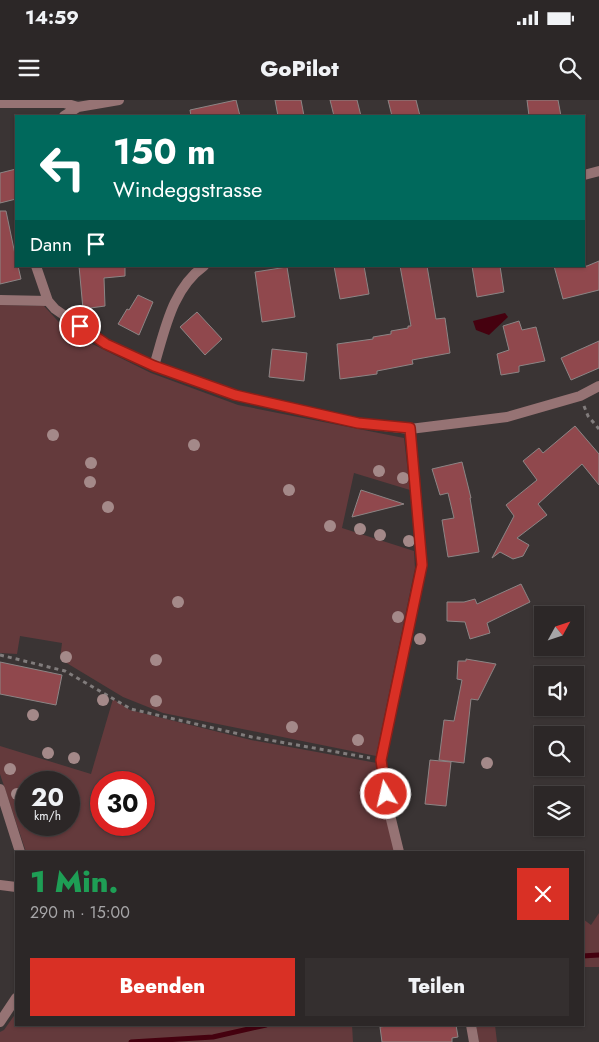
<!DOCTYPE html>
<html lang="de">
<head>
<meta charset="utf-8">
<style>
	:root { --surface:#2c2727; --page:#342f2f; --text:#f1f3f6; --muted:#a6a5a7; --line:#484444; --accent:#d93025 }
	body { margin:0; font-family:Jost,sans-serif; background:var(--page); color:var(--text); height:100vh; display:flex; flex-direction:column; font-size:19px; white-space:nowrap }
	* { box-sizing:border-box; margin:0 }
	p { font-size:16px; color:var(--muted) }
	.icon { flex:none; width:28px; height:28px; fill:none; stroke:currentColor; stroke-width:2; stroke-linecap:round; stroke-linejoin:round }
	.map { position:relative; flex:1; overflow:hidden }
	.side { position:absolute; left:15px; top:751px; width:569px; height:175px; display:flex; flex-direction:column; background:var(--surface); border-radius:0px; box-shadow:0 1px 4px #0004,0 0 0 1px var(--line) }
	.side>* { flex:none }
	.top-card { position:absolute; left:15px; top:15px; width:570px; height:152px; border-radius:0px; box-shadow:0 1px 4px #0004,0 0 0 1px var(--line); background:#00695c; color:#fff; overflow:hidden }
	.needle { width:32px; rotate:50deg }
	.tools { position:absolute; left:534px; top:506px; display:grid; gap:10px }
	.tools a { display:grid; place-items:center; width:50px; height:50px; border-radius:0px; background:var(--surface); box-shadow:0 1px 4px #0004,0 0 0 1px var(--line); font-size:25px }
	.speed { position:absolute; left:15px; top:671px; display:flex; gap:10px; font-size:25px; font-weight:700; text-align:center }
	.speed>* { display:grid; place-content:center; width:65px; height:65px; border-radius:50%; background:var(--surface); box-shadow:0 1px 4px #0004,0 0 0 1px var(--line); line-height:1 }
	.speed small { font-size:12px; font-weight:400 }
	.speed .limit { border:8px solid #d22; background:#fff; color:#111 }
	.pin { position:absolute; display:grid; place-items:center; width:42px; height:42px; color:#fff; margin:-21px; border:2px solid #fff; border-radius:50%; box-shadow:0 1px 5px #0007 }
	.me { position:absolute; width:55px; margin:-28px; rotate:351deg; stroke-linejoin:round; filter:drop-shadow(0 0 4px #0008) }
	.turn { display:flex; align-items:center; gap:18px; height:105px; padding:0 15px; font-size:22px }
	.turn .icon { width:65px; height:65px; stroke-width:2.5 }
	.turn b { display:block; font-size:35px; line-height:42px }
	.then { display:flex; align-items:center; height:48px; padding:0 15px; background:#0003; gap:10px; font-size:19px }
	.round { display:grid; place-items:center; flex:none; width:52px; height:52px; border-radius:0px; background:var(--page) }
	.head { display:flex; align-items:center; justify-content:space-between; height:85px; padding:0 15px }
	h1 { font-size:30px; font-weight:800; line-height:38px; color:#1e9e55 }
	.action { display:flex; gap:10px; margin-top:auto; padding:10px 15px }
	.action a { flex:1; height:58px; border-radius:0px; background:var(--accent); color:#fff; font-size:20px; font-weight:800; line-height:58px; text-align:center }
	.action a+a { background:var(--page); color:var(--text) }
	.status { display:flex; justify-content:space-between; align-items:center; height:35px; padding:0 25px; background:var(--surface); direction:ltr }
	.status svg { height:14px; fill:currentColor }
	header { display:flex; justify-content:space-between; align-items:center; height:65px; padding:0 15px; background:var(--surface); font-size:22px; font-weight:800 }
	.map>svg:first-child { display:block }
	.green { fill:#643a3c; fill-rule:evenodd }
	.water { fill:#45010f }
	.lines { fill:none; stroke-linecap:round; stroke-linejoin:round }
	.stream { stroke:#45010f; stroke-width:5 }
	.building { fill:#90484d; stroke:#8c8585 }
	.path { stroke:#817c7c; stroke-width:3; stroke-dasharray:4 4; stroke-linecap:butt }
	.minor { stroke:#967374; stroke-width:10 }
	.tree { fill:#a48989 }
	.route-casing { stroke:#8d1f18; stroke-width:12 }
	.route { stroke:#d93025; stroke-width:9 }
</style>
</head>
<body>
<div class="status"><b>14:59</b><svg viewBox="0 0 49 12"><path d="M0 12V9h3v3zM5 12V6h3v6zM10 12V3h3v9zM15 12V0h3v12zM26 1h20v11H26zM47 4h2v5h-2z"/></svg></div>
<header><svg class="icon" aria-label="menu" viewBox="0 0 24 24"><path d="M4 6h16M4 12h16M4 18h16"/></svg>GoPilot<svg class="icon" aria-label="search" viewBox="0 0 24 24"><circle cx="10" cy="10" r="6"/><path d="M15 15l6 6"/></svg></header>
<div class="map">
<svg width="599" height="942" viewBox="0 0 599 942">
	<rect width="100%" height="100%" fill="#3a3434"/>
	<path class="green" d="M0,205L44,206L68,232L151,273L238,305L404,338L410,390L354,373L342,428L414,451L415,468L376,656L163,613L123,597L60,559L62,543L20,536L17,554L0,553Z
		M113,599L130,610L251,640L377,663L395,752H26L0,674V646L91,674ZM26,682H69V725H26ZM101,682H144V725H101Z
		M599,813V867H583V819L591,825Z
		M16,913V925H352L353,942H0V932L4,930Z
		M476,925H495L497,942H479Z"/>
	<path class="water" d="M505,213L508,217L489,235L476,230L473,221Z"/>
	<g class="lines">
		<path class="stream" d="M582,856L599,855
			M131,942L213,937L266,925"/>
	</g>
	<path class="building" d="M236,0L240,16H191L190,10Z
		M275,0H301L304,16H278Z
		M330,0H357L361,16H334Z
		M388,0H416L420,16H392Z
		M527,0H558L561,16H529Z
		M16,69V99L0,103V73Z
		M0,111H6L16,159V166H18L21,179L0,184Z
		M599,161V190L563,199L554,166H587Z
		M79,166H125V176L104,178L105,206L83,209Z
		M334,166H364L369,194L340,199Z
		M400,166H427L436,219L445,218L450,253L412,260L413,264L377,271V274L340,279L337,244L373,239V237L391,234V231L408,228V226H411Z
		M472,166H500L504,192L477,197Z
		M287,167L295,217L262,222L255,172Z
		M138,195L153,202L139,235L118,224L127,209L129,210Z
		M197,212L222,239L205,255L180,227Z
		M519,221L522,230L536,227L545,261L519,266V272L501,275L497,254L509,250L503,226Z
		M599,241V268L571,280L561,258Z
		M272,249L307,253L304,281L269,277Z
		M575,326L599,354V385L582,364L538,404L547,415L517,438L529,445L523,456L513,459L500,452L492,458L514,416L506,405L537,380L523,361L539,348L543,353Z
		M462,362L471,398H470L479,452L448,457L442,420L454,418L448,393L440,395L432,369Z
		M361,390L404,404L352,417Z
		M521,484L530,502L487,523L490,533L470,539L465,522L447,521V502H464L475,499L477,504Z
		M466,559L496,564L478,600L471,599L464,663L439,660L444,620L454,621L462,580L457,579L458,561H466Z
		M0,562L62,575L56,605L0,594Z
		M430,660L451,662L446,706L425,704Z
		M395,925H456L458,937L452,938V942H382L380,927Z"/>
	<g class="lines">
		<path class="path" d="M584,306L588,316L599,329
			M0,555L65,571L131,609L252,637L370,658"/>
		<path class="minor" d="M0,3H64L78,7
			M64,16L78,7L119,0
			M584,75L599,71
			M36,166L48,201L55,209L106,244L154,266L235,295L358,323L410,329L507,317L580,296L599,286
			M0,200L48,201
			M154,266C165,230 172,189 204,166
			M0,689L20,752
			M399,752L389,711L381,660L422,465L410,329
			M0,785L16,787
			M0,922L16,898
			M471,925L474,942"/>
	</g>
	<g class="tree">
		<circle cx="53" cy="335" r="6"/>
		<circle cx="194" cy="345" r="6"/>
		<circle cx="91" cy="363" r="6"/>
		<circle cx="379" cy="371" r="6"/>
		<circle cx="403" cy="378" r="6"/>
		<circle cx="90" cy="382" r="6"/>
		<circle cx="289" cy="390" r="6"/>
		<circle cx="108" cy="407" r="6"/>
		<circle cx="330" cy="426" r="6"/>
		<circle cx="360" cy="429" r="6"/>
		<circle cx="380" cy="435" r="6"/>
		<circle cx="409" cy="441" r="6"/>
		<circle cx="178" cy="502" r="6"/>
		<circle cx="398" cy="517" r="6"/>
		<circle cx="420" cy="539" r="6"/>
		<circle cx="66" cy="557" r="6"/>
		<circle cx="156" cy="560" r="6"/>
		<circle cx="103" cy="600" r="6"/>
		<circle cx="156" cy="601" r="6"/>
		<circle cx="33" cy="615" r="6"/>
		<circle cx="292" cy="627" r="6"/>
		<circle cx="358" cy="640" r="6"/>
		<circle cx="48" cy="653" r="6"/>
		<circle cx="74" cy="658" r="6"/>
		<circle cx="487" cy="663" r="6"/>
		<circle cx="10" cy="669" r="6"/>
		<circle cx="17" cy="694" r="6"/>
	</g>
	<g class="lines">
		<defs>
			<path id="route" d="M80,226L106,244L154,266L235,295L358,323L410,328L422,465L381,660L386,694"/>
		</defs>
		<use href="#route" class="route-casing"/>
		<use href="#route" class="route"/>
	</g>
</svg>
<div class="tools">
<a><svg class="needle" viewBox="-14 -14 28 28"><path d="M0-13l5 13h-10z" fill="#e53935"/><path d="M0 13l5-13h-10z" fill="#a6a5a7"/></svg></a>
<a><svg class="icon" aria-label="sound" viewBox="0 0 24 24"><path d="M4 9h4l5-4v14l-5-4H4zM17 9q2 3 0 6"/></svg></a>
<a><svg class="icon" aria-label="search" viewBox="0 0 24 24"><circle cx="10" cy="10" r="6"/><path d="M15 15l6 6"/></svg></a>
<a><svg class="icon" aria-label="layers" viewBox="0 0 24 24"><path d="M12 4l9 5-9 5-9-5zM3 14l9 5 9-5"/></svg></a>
</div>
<div class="speed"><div>20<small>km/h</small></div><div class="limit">30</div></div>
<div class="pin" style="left:80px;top:226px;background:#d93025"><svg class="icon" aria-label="arrive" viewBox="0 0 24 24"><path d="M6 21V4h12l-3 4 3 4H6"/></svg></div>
<svg class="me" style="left:386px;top:694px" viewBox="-20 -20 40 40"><circle r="17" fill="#d93025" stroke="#fff" stroke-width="3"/><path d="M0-11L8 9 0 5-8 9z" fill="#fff"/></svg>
<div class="top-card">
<div class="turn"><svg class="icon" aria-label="left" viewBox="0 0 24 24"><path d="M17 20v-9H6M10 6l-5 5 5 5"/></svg><div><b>150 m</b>Windeggstrasse</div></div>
<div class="then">Dann<svg class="icon" aria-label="arrive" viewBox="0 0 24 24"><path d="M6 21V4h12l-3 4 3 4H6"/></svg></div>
</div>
<section class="side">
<div class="head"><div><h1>1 Min.</h1><p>290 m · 15:00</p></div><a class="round" style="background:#d93025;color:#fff"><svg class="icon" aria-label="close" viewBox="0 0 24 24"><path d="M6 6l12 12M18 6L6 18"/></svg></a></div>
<div class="action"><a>Beenden</a><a>Teilen</a></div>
</section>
</div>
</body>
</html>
